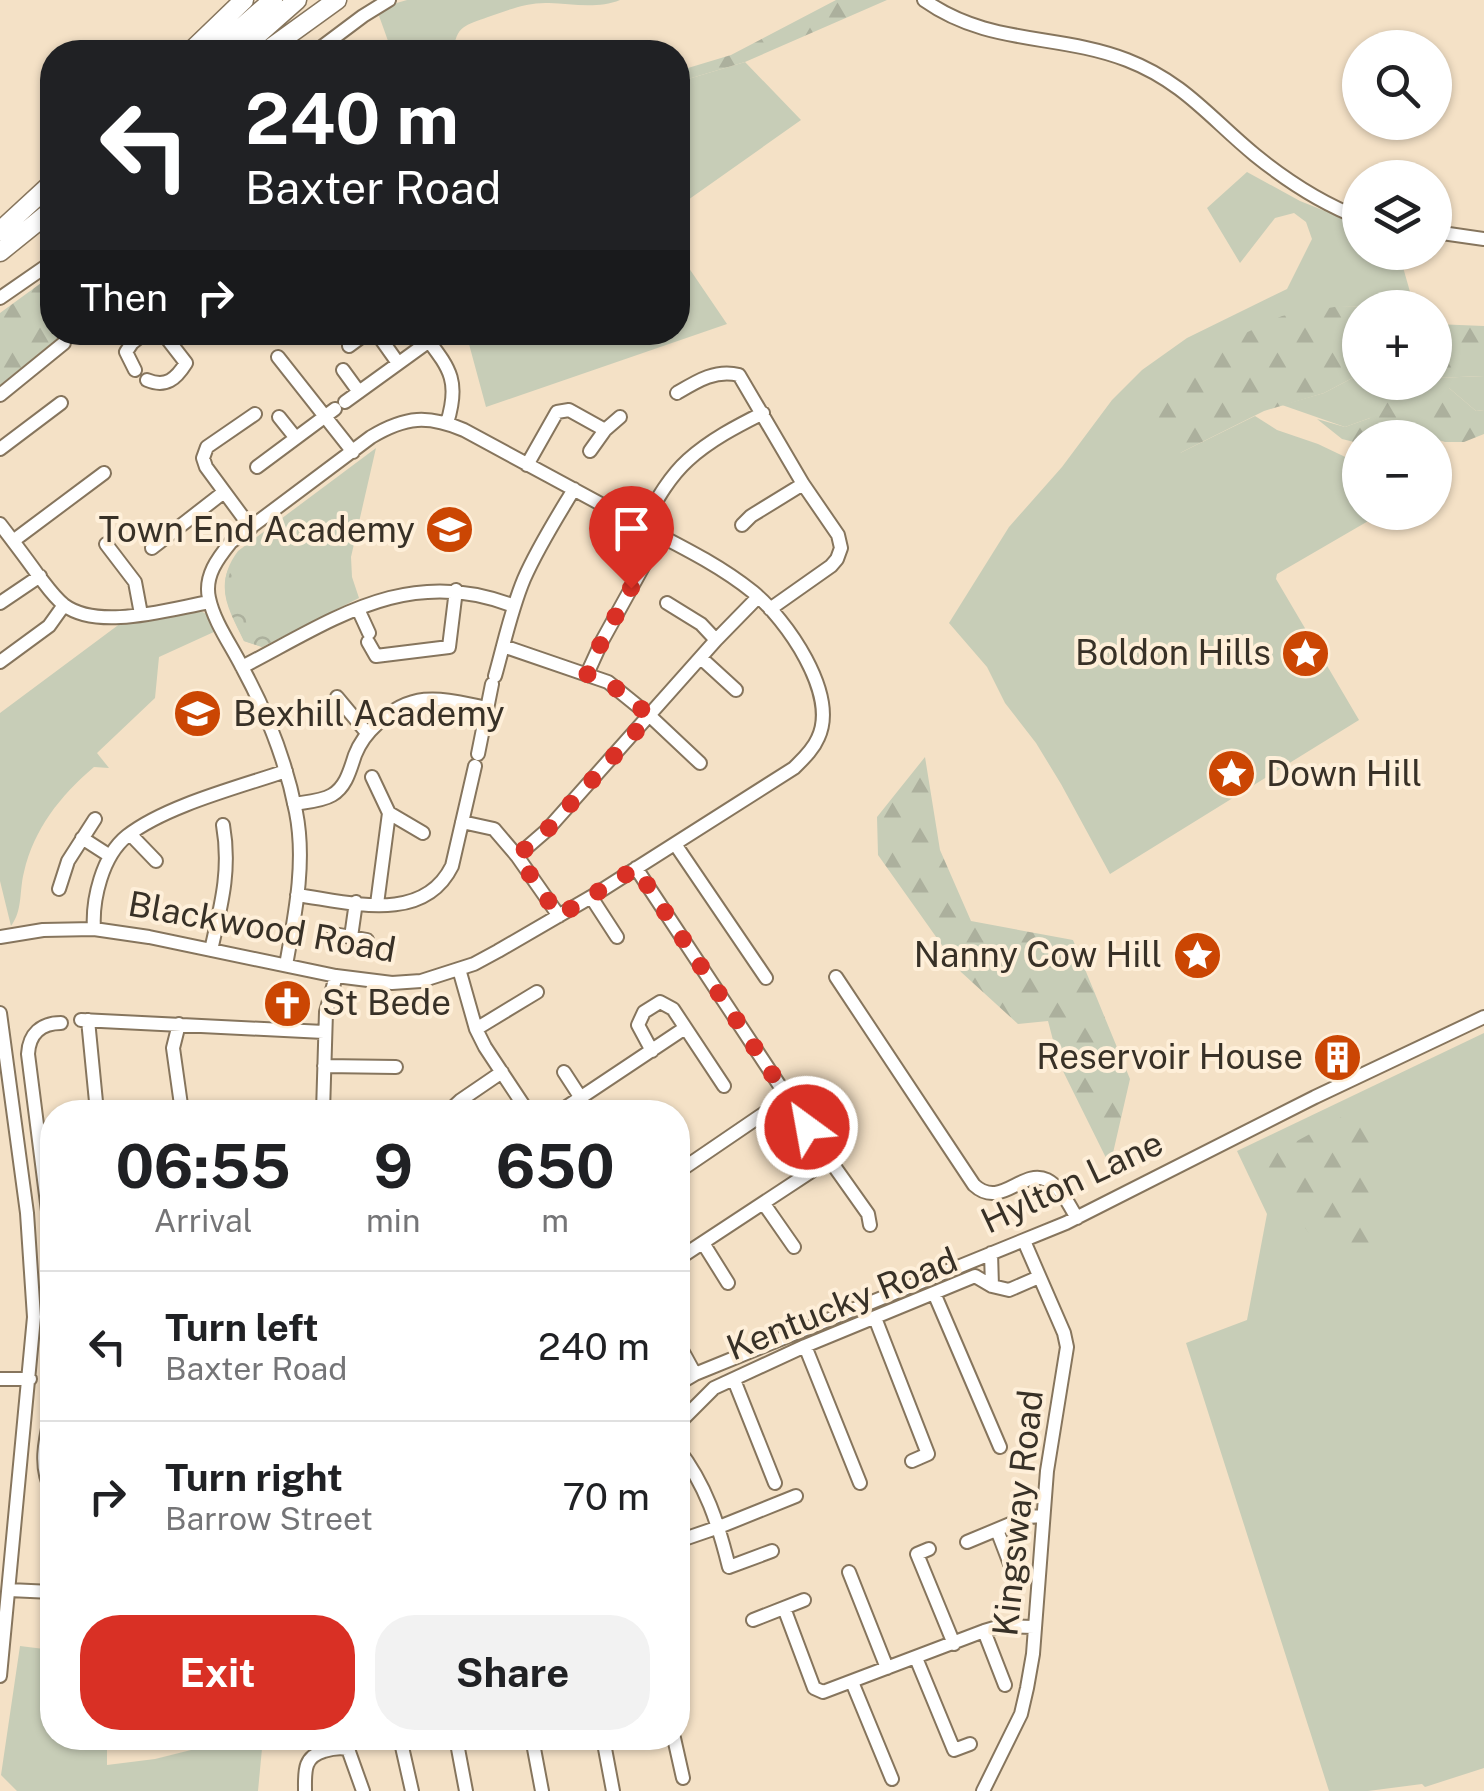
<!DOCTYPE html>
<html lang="en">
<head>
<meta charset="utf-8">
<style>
	:root { --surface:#fff; --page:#f2f2f2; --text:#202124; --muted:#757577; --line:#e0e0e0; --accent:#d93025 }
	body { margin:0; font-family:"Public Sans",sans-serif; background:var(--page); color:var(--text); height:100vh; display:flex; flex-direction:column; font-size:38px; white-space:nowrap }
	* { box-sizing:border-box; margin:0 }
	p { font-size:32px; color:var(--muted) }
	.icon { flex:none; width:55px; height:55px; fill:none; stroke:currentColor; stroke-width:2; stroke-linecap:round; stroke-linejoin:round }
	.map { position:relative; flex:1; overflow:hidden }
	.panel { position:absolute; left:40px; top:1100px; width:650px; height:650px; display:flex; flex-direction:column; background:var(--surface); border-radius:40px; box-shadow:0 2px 8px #0004 }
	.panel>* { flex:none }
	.top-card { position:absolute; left:40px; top:40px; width:650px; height:305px; border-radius:40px; box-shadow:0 2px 8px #0004; background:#202124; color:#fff; overflow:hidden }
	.controls { position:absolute; left:1342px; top:30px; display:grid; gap:20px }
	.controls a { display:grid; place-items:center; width:110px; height:110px; border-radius:50%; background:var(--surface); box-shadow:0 2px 8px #0004; font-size:50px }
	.pin { position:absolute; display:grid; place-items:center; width:85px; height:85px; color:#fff; margin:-102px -42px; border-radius:50% 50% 50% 0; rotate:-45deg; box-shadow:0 0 10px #0007 }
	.pin .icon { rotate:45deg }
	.me { position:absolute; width:110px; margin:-55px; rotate:328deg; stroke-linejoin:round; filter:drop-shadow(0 0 8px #0008) }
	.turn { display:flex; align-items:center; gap:35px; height:210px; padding:0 40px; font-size:45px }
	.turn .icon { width:130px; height:130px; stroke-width:2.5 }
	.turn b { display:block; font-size:70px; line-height:85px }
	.then { display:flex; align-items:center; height:95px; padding:0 40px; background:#0003; gap:20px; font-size:38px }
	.eta { display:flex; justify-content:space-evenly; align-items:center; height:170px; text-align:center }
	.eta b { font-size:60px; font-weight:700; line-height:70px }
	.cta { display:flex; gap:20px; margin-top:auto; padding:20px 40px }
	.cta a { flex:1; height:115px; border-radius:40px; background:var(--accent); color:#fff; font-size:40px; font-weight:700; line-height:115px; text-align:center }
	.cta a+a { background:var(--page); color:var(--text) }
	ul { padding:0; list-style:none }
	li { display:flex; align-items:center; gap:30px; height:150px; padding:0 40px; border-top:2px solid var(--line) }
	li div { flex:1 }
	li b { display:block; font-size:38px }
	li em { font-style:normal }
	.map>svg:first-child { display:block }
	.grass { fill:#c7cdb7 }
	.forest { fill:url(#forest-firs) }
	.park { fill:url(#park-crowns) }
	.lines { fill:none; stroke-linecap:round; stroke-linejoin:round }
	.minor-casing { stroke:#86755d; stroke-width:16 }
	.highway-casing { stroke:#86755d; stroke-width:21 }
	.minor { stroke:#fff; stroke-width:12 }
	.highway { stroke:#fff; stroke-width:18 }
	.route { stroke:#d93025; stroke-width:18; stroke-dasharray:0 32.4 }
	.labels { text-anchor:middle; stroke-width:8; stroke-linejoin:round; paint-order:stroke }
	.poi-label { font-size:35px; fill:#383127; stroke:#feefd9; text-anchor:end }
	.street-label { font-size:35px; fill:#383127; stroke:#feefd9 }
</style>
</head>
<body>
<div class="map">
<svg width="1484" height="1791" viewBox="0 0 1484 1791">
	<defs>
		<pattern id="forest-firs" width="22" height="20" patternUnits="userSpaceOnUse" patternTransform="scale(2.5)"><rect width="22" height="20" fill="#c7cdb7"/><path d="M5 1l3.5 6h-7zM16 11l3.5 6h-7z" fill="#acb09d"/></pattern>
		<pattern id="park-crowns" width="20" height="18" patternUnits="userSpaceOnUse" patternTransform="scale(2.5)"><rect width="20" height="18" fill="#c7cdb7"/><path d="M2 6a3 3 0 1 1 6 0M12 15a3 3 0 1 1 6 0" fill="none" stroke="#acb09d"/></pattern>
	</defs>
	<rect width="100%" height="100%" fill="#f4e1c6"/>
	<path class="grass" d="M407,0H620C598,9 572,4 549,3C528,2 508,10 488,17C466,25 455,26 454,52H392L378,13L393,4Z
		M745,62L801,120L678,207V82Z
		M1247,172L1300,201L1360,225V252L1399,253L1414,306H1340L1180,453L1255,416L1277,430L1318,444L1360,464V512L1382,513L1277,574L1276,579L1359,720L1110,874L1061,784L1036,743L1005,703L987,667L949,623L1009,527L1062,467L1112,400L1142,370L1187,338L1287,289L1312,239L1306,222L1294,213L1275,218L1240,263L1207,208Z
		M678,252L727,324L486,407L466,333L678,332Z
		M1360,374V382H1435V378L1484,376V410L1476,411L1449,388H1427L1406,397L1386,395L1370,418L1345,427L1282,405L1324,393Z
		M376,448L351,557L352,577L359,598L262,647L244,641C229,608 213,585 238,551Z
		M197,609L210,616L216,631L159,657L155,698L97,753L109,768L94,767C60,796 34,829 24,872C19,891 23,910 11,926L0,881V713L121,623Z
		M1484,1033V1768L1425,1787L1422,1784L1368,1791H1329L1186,1343L1247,1320L1267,1214L1237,1151Z
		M20,1646L52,1650V1738H107V1765L155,1759L239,1738H263L258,1791H17L1,1775Z"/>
	<path class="forest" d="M836,0H887L745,62L678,82V71L731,55Z
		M52,275V332L64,333L0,385V313Z
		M1340,306L1415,307L1360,308V374L1324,393L1264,411L1180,453L1165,448L1152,436L1146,410L1151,394L1185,366L1213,348L1282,316Z
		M1435,324L1484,326V376L1435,378Z
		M1427,388H1449L1476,411L1484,410V434L1464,442H1445L1423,435L1360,438V442L1358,443L1342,439L1317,419L1345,427L1370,418L1372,402L1386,395L1406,397Z
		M925,757L940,850L971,921L1073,940L1130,1079L1110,1166L1059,1063L1048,1021L1018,1024L961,972L878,855L877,817Z
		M1373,1100L1368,1278L1311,1236L1258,1162Z"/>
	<path class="park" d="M228,570L277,639L262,647L244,641C233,618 218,595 228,570Z"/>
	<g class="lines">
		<defs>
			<path id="minor" d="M924,0C989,46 1057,33 1127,60C1184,82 1211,119 1255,155C1286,180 1323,204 1360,218
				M315,52L363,16L389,0
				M1435,232L1484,239
				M0,298L52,262
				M376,332L398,363
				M422,332C448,367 461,378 447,423
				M73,334L75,332
				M349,346L368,332
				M278,357L353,452
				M135,370L126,352L132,343L146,332
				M343,370L359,392
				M147,380C166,388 176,379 186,363L162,332
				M677,393C697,381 716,369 739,375L803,484L838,535L841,548L837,559L831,566L770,609
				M0,395L64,343
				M345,402L428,342
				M279,417L295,437
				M0,449L61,403
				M590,451L605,430L620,417
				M527,465L557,412L569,410L605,430
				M257,467L335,409
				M0,524C13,541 26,558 38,575C46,585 53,596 64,605C99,631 169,609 210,602
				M742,525L751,516L803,484
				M642,526C655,503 668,478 688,460C710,440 737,426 763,413
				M251,528L206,467L203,458L207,447L255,414
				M13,541L104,473
				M106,544L135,582L141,614
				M152,548L224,492
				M0,603L40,576
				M667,603L701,624L716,640
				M358,609L369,633
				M368,642L376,656L449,647L456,590
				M503,646L608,682L650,716L700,763
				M701,658L736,690
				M0,662L49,626L64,605
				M242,667C333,620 408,564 514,606
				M587,674L602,641L660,536
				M495,676C504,644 511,610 524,579C538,547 556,519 574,489
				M337,697L367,733
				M478,754L492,684
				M372,777L389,813L377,904
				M294,804C306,802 322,801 332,795C346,787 350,770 355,755C360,742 367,733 377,724C414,689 442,699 487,708
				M389,813L423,833
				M462,822L494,829L517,856L559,916
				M130,834L156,861
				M82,838L110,856
				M675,844L766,978
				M517,856L547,830L716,640L758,597
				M636,868L807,1127
				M59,889L68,861L95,819
				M297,895C349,902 423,925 452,866L475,766
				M591,897L617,937
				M94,929C92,900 102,856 127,836C165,806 239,787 286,771
				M334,934L367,940
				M0,937L43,930L94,929L149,937L336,976L392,983L421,981L474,964L498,951L591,897L794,768C803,759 813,750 818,738C839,694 786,619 753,592C717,563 674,543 634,522C577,491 521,461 464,430C428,415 406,416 371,437L231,542C218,558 204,576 209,598C214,622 231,645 242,667C267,713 286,761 296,812C306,862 295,915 286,965
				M351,937L356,902
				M211,950C221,906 231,870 223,825
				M459,969L476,1029L485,1047L528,1112
				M836,977L974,1185C1001,1210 1022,1168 1047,1180C1061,1187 1069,1205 1077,1218
				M0,1013L27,1213L34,1317L0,1676
				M81,1020L324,1032
				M88,1020L97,1112
				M179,1024L173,1048L182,1112
				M476,1029L537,992
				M652,1051L638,1025L644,1012L660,1002L673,1009L724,1086
				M324,1066L396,1067
				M564,1072L590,1112
				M323,1112L326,1012L336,976
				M448,1112L461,1100L502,1072
				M559,1112L685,1028
				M812,1135L868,1214L870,1225
				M678,1172L788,1097
				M764,1204L794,1247
				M48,1211L28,1054C29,1034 41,1023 61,1023
				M703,1243L728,1283
				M991,1253L992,1286
				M678,1259L830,1159
				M934,1293L1000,1447
				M875,1318L928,1454L912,1461
				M678,1343L695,1374
				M805,1346L860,1483
				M0,1379H30
				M734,1380L775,1483
				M678,1384L695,1374L1066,1223L1315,1097L1484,1017
				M52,1410C46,1437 38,1466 52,1491
				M678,1424L714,1388L805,1346L975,1276L992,1286L1009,1290L1039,1277
				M678,1449C706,1485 718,1523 729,1567L772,1551
				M997,1530L1010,1564
				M687,1538L719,1527L796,1496
				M967,1542L1027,1517L1043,1516
				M929,1549L917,1554L954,1644
				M849,1572L887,1668
				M9,1590L52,1592
				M784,1608L814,1688L823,1692L984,1631L1001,1626L1034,1627
				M753,1620L804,1600
				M984,1631L1005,1685
				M916,1658L954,1750L970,1744
				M852,1682L892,1779
				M400,1738L412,1791
				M456,1738L466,1791
				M532,1738L542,1791
				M603,1738L613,1791
				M674,1738L683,1778
				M305,1791C305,1772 303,1757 324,1751C333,1748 339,1747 348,1749L363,1791
				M983,1791L1021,1714L1027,1688L1033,1654L1047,1471L1067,1347L1064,1333L1024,1241"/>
			<path id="highway" d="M190,52L244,0
				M213,52L273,0
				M238,52L297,0
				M265,52L337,0
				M0,231L52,183
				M0,252L52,210"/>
		</defs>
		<use href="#minor" class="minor-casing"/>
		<use href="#highway" class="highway-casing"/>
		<use href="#minor" class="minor"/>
		<use href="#highway" class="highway"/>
	</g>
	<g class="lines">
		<path class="route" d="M631,588L602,641L587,674L608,682L650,716L547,830L517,856L559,916L636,868L807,1127"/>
	</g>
	<defs>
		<symbol id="school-disc" viewBox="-11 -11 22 22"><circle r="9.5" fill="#cb4603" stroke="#feefd9"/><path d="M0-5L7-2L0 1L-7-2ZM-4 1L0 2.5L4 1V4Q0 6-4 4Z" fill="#fff"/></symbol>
		<symbol id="sight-disc" viewBox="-11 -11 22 22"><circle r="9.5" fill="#cb4603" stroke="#feefd9"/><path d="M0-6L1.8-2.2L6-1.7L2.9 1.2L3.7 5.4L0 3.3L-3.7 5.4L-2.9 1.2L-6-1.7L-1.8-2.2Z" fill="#fff"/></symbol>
		<symbol id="church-disc" viewBox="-11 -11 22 22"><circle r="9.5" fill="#cb4603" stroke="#feefd9"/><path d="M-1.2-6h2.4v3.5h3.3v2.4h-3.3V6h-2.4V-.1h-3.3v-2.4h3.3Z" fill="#fff"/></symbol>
		<symbol id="building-disc" viewBox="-11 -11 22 22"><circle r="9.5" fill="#cb4603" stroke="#feefd9"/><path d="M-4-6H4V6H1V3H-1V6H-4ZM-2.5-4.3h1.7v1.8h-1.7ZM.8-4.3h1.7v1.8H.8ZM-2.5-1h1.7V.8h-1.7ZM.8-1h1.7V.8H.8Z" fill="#fff"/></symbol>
	</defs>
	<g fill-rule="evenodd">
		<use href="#school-disc" x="422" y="502" width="55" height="55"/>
		<use href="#sight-disc" x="1278" y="626" width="55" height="55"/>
		<use href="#school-disc" x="170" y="686" width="55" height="55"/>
		<use href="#sight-disc" x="1204" y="746" width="55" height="55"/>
		<use href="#sight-disc" x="1170" y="928" width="55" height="55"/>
		<use href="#church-disc" x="260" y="976" width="55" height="55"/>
		<use href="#building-disc" x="1310" y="1030" width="55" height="55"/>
	</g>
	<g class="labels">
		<g class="poi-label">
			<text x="415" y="542">Town End Academy</text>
			<text x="1271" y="665">Boldon Hills</text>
			<text x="233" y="726" text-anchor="start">Bexhill Academy</text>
			<text x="1266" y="786" text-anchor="start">Down Hill</text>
			<text x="1162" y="967">Nanny Cow Hill</text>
			<text x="322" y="1015" text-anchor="start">St Bede</text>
			<text x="1303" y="1069">Reservoir House</text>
		</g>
		<g class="street-label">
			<text transform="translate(262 927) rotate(10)" y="12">Blackwood Road</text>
			<text transform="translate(1072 1182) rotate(-25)" y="12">Hylton Lane</text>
			<text transform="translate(842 1304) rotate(-22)" y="12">Kentucky Road</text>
			<text transform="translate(1018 1513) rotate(-84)" y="12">Kingsway Road</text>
		</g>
	</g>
</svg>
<div class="controls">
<a><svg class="icon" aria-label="search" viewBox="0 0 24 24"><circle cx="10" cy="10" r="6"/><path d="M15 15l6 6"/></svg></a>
<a><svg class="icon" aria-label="layers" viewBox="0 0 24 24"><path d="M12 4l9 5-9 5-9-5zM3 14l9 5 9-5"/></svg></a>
<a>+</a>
<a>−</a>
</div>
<div class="pin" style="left:631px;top:588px;background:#d93025"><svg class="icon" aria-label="arrive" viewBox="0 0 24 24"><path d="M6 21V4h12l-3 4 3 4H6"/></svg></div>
<svg class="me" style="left:807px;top:1127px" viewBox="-20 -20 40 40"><circle r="17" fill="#d93025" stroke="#fff" stroke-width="3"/><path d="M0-11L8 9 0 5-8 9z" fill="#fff"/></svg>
<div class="top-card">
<div class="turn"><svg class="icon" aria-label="left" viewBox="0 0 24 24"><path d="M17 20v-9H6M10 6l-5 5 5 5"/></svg><div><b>240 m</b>Baxter Road</div></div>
<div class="then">Then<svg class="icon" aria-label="right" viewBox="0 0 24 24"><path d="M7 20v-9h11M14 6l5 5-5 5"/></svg></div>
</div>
<section class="panel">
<div class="eta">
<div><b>06:55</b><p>Arrival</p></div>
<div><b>9</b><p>min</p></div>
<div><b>650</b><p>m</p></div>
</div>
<ul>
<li><svg class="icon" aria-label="left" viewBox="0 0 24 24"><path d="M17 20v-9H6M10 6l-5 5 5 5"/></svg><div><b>Turn left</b><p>Baxter Road</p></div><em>240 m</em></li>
<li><svg class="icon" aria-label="right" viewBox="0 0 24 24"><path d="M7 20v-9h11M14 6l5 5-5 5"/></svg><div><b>Turn right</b><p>Barrow Street</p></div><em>70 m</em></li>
</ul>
<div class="cta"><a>Exit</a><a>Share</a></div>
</section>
</div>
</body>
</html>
